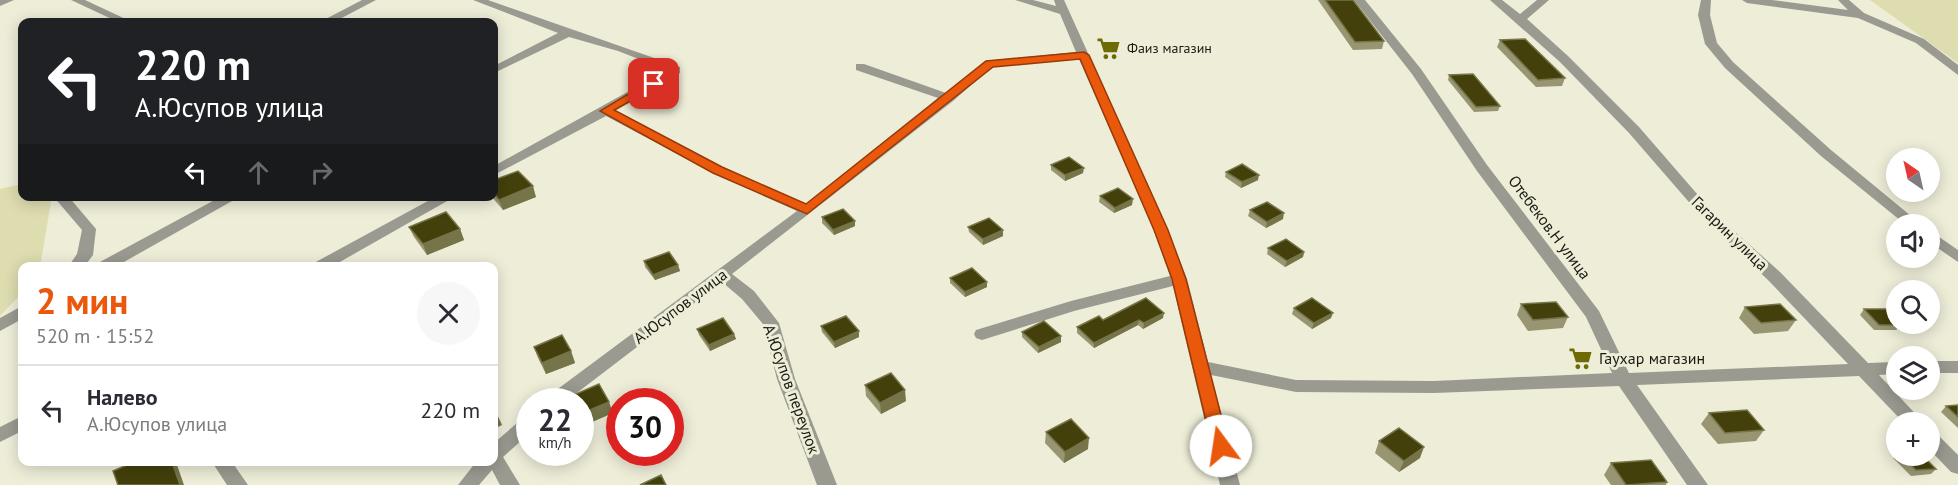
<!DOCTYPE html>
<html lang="ru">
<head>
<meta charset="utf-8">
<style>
	:root { --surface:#fff; --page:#f7f7f7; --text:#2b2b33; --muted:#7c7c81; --line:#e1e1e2; --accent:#ea580c }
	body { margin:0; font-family:"PT Sans",sans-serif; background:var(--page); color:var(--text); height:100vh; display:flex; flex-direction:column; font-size:22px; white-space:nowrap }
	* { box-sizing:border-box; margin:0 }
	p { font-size:20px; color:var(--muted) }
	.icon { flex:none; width:33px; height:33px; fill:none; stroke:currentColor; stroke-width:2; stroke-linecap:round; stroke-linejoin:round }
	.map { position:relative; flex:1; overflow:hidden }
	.panel { position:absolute; left:18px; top:262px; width:480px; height:204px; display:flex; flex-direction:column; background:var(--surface); border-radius:12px; box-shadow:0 3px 15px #0003 }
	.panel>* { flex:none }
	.hud { position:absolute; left:18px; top:18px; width:480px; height:183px; border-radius:12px; box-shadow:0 3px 15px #0003; background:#202124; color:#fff; overflow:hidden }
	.needle { width:39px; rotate:326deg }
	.buttons { position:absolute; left:1886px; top:148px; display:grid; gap:12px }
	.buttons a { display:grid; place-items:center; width:54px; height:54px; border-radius:50%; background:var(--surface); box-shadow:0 3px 15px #0003; font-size:30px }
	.speed { position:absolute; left:516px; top:388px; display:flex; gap:12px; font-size:30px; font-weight:700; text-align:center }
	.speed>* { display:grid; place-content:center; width:78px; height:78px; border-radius:50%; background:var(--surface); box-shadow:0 3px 15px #0003; line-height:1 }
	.speed small { font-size:15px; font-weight:400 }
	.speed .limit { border:9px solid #d22; background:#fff; color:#111 }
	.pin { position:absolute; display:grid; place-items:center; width:51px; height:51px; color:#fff; margin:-26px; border-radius:12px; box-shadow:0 3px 9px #0006 }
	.me { position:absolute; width:66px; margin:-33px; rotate:346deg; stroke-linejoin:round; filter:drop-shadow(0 0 4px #0008) }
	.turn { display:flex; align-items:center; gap:21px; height:126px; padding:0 18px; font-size:27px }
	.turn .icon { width:78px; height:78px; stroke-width:2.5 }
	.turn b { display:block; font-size:42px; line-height:51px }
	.lanes { display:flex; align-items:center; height:57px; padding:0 18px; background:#0003; justify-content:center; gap:30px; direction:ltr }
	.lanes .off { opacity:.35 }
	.round { display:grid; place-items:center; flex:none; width:63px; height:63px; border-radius:32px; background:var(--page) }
	.summary { display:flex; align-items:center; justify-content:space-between; height:102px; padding:0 18px }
	h1 { font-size:36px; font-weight:600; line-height:45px; color:var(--accent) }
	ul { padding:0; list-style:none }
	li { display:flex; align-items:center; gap:18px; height:90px; padding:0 18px; border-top:2px solid var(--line) }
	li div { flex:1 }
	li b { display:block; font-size:22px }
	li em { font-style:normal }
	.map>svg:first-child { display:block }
	.green { fill:#deddb0 }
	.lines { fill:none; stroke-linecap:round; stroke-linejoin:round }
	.minor { fill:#9a9a91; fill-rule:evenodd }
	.wall { fill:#989672 }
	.shaded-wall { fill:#767449 }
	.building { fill:#43400c; stroke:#767449; stroke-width:1.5 }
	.route { fill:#ea580c; stroke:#983908; stroke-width:1.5 }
	.labels { text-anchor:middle; stroke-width:6; stroke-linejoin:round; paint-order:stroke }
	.far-poi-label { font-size:14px; fill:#1a1a13; stroke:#ededd8; text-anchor:start }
	.street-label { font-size:16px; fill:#1a1a13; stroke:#ededd8 }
	.poi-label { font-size:16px; fill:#1a1a13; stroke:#ededd8; text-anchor:start }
</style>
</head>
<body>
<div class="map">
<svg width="1958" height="485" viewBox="0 0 1958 485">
	<rect width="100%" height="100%" fill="#ededd8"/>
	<path class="green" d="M1870,0H1958V63Z
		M22,184V196L47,197L51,202L40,267H22V293L0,316V189Z"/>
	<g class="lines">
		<path class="minor" d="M0,0H14L0,6Z
			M71,0H85L132,22H118Z
			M362,0H376L334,22H320Z
			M473,0H488L680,67V73L615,111L723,167L806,204L938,98L856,70V64H864L946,93L985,61L1076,52L1060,14L1015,0H1033L1056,6L1054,0H1064L1168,230L1187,279L1208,362L1296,380L1434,381L1612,373L1586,317L1477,171L1412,74L1354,0H1365L1421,69L1487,165L1599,311L1629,373L1848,364L1769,281L1701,216L1629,133L1560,62L1490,0H1502L1520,14L1537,0H1549L1527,19L1568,56L1639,127L1711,210L1781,273L1868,363L1896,362V374L1879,375L1924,423H1904L1859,376L1637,385L1708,485H1687L1619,386L1434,393L1296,392L1211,375L1240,485H1220L1173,286L1074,311L982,340L976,338L974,334L976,330L1071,301L1170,276L1154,230L1079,59L992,67L953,101L732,274L754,291L779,323L795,379L837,485H817L777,379L763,324L742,299L722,282L565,402H544L547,397L797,211L713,173L606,116L494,175V166L667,70L618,51L569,37L494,73V66L558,33Z
			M1701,0H1711L1710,15L1717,43L1733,62L1831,150L1922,225H1906L1821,156L1725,68L1705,44L1698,15Z
			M1742,0H1772L1848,10L1838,0H1849L1864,13L1924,39L1958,65V75L1916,43L1858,18L1747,3Z
			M53,196H68L96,229L93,255L84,267H68L77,254L82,230Z
			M222,196H241L115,267H95L98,263Z
			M437,196H456L331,267H311L314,263Z
			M1929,230L1958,250V262L1929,242Z
			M22,306V319L0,331V318Z
			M1929,361H1958V373H1929Z
			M530,415V433L503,457L520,485H500L492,470L479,485H458L476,462H494V443L524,417Z
			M22,416V431L0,442V427Z
			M1929,430L1935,432L1958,455V474L1951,472L1929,449Z
			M212,462H232L248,485H227Z"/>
	</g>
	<path class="wall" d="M1318,0H1353L1384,41L1382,49L1353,50Z
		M1500,40L1565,78L1562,86L1536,87L1497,47Z
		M1449,75L1500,106L1498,111L1474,112L1448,80Z
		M1051,165L1083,173L1065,181L1051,170Z
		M1226,172L1258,180L1241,188L1225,177Z
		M494,180L536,197L503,210L491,196H494Z
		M1100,196L1132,205L1114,213L1099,202Z
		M1250,210L1283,219L1266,228L1248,216Z
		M822,217L855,226L834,235L822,223Z
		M409,227L460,229L464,240L427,255L414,237Z
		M968,227L1003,230V236L983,245L969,232Z
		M1268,248L1304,252L1303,257L1285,267L1267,254Z
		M644,261L678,265L680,271L655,280L645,267Z
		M950,278L987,287L965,297L950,283Z
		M1521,304L1568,317L1563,328L1528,331L1517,315Z
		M1745,307L1796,320L1788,331L1754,334L1739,318Z
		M1294,308L1331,318L1312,329L1292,314Z
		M1864,309L1901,325L1896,330H1874L1860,315Z
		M1163,318L1143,329L1138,325L1094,348L1077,333V327L1103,320Z
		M821,326L859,337L835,348L822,332Z
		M697,329L734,334L736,339L710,351L699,335Z
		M1022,332L1061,336V342L1038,353L1022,337Z
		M534,347L571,351L575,363L546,374L538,358Z
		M865,385L906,401L881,414L866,396Z
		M1958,405V428L1941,412L1946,406Z
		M1709,413L1764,430L1756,441L1718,444L1701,424Z
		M1046,432L1088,449L1064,463L1045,443Z
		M1379,441L1420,458L1399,472L1375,453Z
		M1896,454V456H1923L1936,469L1931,474L1911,476L1893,458Z
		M1611,463L1667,482L1666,485H1611L1604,475Z"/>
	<path class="shaded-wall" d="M1084,168L1083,173L1065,181V175Z
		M1259,175L1258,180L1241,188L1242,182Z
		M533,186L536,197L503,210L499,200Z
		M1133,199L1132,205L1114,213L1115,208Z
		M1284,213L1283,219L1266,228L1267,222Z
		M855,221V226L834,235L833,230Z
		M460,229L464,240L427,255L423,244Z
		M1003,230V236L983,245V239Z
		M1304,252L1303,257L1285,267L1287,261Z
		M678,265L680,271L655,280L653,275Z
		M987,282V287L965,297V292Z
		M1164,313L1163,318L1143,329L1144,323Z
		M1333,313L1331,318L1312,329L1314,323Z
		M1139,320L1138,325L1094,348V343Z
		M859,331V337L835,348L834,342Z
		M734,334L736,339L710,351L709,345Z
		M1061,336V342L1038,353L1039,347Z
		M571,351L575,363L546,374L542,363Z
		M905,390L906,401L881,414L880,403Z
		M609,402L613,413L583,426L580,418V414Z
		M497,414L502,425L494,429V416Z
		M1089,438L1088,449L1064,463L1065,452Z
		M1424,447L1420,458L1399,472L1404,461Z
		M172,462H176L184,485H180Z"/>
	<path class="building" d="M1325,0H1353L1384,41L1355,42Z
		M1525,39L1565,78L1538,80L1500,40Z
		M1473,74L1500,106L1476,107L1449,75Z
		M1069,157L1084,168L1065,175L1051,165Z
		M1242,164L1259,175L1242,182L1226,172Z
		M518,171L533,186L499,200L494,193V180Z
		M1118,188L1133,199L1115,208L1100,196Z
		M1267,202L1284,213L1267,222L1250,210Z
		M843,209L855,221L833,230L822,217Z
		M446,212L460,229L423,244L409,227Z
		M989,218L1003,230L983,239L968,227Z
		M1286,239L1304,252L1287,261L1268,248Z
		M669,252L678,265L653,275L644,261Z
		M972,268L987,282L965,292L950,278Z
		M1146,298L1164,313L1144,323L1139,320L1094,343L1077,327L1099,316L1103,320Z
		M1312,298L1333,313L1314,323L1294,308Z
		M1556,302L1568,317L1533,320L1521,304Z
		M1780,304L1796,320L1761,323L1745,307Z
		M1864,309H1886L1896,320V324L1901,325H1879Z
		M846,316L859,331L834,342L821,326Z
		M723,318L734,334L709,345L697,329Z
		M1044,321L1061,336L1039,347L1022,332Z
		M562,335L571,351L542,363L534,347Z
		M891,373L905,390L880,403L865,385Z
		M599,384L609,402L580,414V402H572L569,397Z
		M494,405L497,414L494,416Z
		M1958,405V417L1946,406Z
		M1747,410L1764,430L1725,433L1709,413Z
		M1071,419L1089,438L1065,452L1046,432Z
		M1399,428L1424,447L1404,461L1379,441Z
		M1902,456H1923L1936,469L1916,470Z
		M1651,460L1667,482L1626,485L1611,463Z
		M134,462H172L180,485H118L113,471Z
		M661,475L666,485H640Z"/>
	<path class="route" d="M1084,52L1089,55L1168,230L1186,279L1229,446L1227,450H1215L1212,446L1172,279L1154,230L1080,59L993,67L807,214L713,173L600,111L650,81H658V86L614,110L722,167L806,204L986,61Z"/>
	<defs>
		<symbol id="supermarket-bare" viewBox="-9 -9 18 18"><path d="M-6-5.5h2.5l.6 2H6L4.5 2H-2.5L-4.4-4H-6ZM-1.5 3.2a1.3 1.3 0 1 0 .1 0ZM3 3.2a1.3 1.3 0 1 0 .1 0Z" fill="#6e6a05" stroke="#ededd8" stroke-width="2.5" paint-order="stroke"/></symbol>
	</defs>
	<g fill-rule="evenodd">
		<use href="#supermarket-bare" x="1092" y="32" width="33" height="33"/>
		<use href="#supermarket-bare" x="1564" y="342" width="33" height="33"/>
	</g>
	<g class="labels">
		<g class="far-poi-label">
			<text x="1127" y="53">Фаиз магазин</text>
		</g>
		<g class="street-label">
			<text transform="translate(1550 227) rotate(53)" y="6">Отебеков.Н улица</text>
			<text transform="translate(1730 233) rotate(44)" y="6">Гагарин улица</text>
			<text transform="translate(680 306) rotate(-37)" y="6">А.Юсупов улица</text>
			<text transform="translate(792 389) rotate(70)" y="6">А.Юсупов переулок</text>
		</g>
		<g class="poi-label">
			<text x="1599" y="364">Гаухар магазин</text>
		</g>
	</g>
</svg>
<div class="buttons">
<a><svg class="needle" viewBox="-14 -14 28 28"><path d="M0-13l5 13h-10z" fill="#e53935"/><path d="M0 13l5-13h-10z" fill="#7c7c81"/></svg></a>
<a><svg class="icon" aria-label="sound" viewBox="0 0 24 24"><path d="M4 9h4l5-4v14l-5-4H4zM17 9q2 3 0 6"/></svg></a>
<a><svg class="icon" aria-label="search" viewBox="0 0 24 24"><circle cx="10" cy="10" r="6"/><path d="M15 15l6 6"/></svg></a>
<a><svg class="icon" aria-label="layers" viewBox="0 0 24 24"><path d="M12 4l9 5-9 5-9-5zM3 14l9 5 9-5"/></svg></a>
<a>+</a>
</div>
<div class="speed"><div>22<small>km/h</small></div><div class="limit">30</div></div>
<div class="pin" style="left:654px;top:84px;background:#d93025"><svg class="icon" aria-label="arrive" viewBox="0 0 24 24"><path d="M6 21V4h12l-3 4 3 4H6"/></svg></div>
<svg class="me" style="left:1221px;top:446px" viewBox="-20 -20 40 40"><circle r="19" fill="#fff"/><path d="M0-13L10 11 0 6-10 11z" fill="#ea580c"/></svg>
<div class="hud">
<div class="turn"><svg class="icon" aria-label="left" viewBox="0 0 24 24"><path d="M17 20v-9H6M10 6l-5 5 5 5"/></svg><div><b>220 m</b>А.Юсупов улица</div></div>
<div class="lanes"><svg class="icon" aria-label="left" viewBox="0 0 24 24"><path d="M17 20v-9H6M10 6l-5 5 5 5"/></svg><svg class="icon off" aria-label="ahead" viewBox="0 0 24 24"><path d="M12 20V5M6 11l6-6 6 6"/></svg><svg class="icon off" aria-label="right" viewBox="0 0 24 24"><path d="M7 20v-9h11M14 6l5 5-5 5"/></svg></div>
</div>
<section class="panel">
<div class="summary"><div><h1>2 мин</h1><p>520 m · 15:52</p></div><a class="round"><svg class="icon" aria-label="close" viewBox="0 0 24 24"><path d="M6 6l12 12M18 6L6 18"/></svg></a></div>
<ul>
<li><svg class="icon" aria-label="left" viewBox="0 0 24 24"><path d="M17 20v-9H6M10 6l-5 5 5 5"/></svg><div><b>Налево</b><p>А.Юсупов улица</p></div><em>220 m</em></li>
</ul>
</section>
</div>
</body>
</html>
